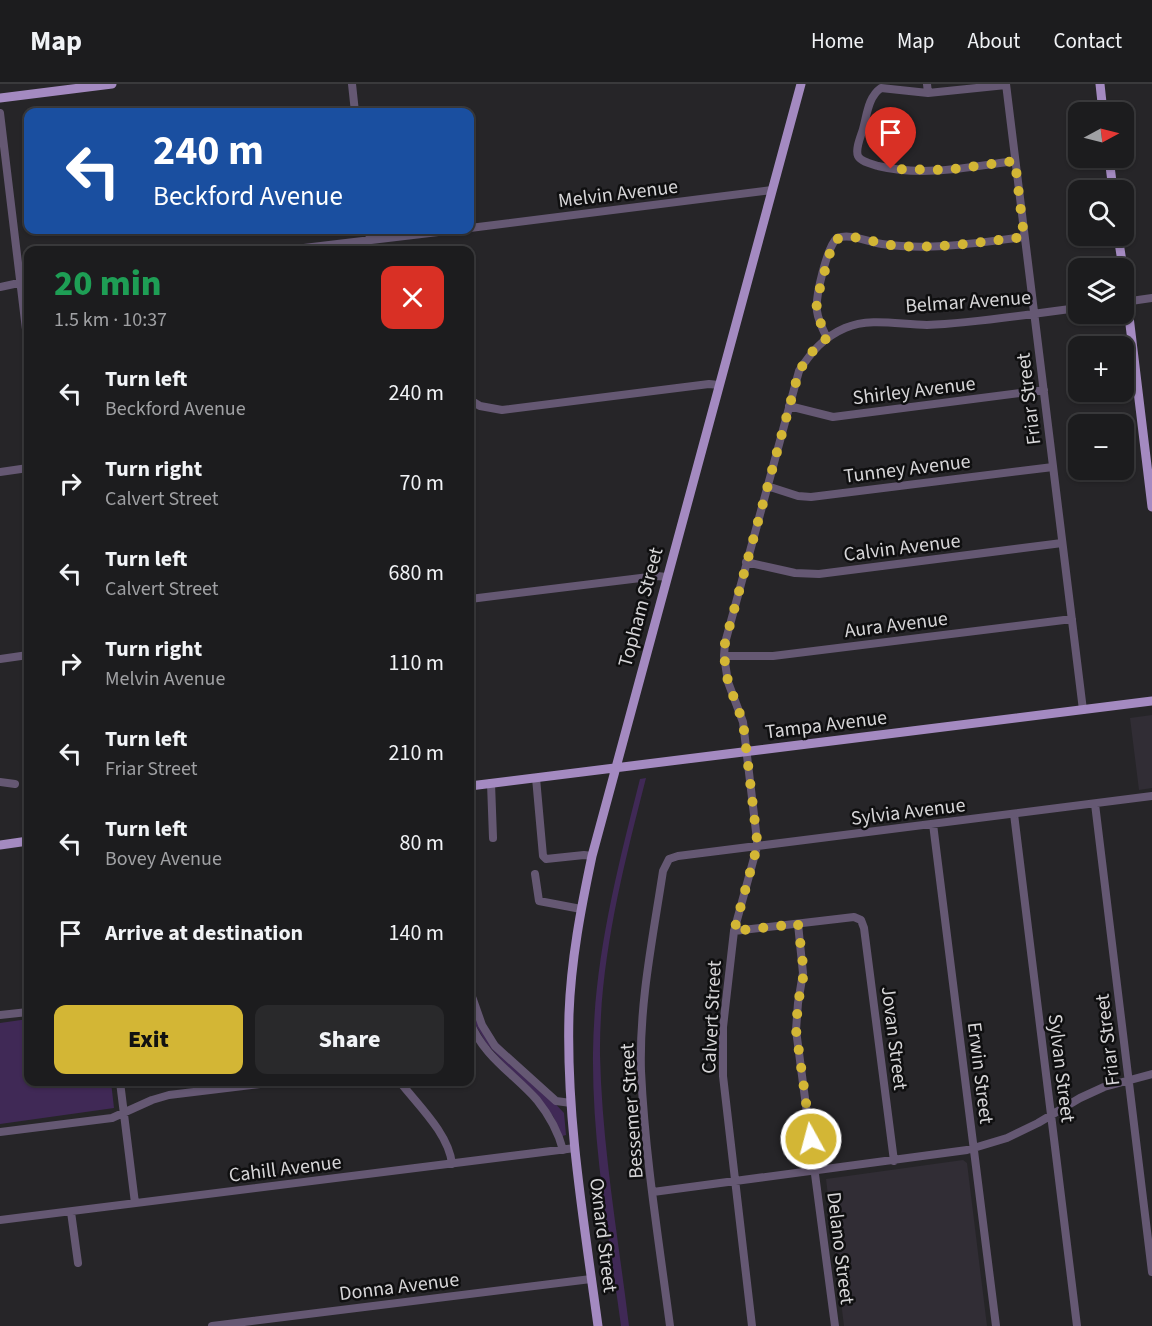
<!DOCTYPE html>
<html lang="en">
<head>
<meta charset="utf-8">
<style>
	:root { --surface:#1c1c1e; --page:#29292b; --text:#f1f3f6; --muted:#a0a1a4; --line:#3a3a3c; --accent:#d3b635 }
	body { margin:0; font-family:"Source Sans 3",sans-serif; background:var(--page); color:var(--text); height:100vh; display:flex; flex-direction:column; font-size:22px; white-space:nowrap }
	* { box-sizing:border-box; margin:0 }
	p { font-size:20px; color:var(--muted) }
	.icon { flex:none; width:33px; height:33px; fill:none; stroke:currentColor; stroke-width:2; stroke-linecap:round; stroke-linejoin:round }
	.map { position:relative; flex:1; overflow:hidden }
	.sheet { position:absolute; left:24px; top:162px; width:450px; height:840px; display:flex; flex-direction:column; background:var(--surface); border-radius:12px; box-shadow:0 2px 4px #0004,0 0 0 2px var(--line) }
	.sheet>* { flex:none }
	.guide { position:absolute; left:24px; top:24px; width:450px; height:126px; border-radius:12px; box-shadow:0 2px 4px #0004,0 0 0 2px var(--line); background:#1a4fa0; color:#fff; overflow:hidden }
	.needle { width:39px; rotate:83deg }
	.buttons { position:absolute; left:1068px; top:18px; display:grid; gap:12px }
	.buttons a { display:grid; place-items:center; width:66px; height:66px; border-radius:12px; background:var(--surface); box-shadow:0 2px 4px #0004,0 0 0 2px var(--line); font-size:30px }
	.pin { position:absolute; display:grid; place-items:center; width:51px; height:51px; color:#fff; margin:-62px -26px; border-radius:50% 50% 50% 0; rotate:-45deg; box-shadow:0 0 6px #0007 }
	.pin .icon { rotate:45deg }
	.me { position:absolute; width:66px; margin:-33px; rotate:353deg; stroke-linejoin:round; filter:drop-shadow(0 0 4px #0008) }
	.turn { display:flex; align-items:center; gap:21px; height:126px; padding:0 30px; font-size:27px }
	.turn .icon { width:78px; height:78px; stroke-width:2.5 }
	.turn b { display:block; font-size:42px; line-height:51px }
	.round { display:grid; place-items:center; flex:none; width:63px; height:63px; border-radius:12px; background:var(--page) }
	.head { display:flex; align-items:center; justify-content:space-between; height:102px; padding:0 30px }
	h1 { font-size:36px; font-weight:800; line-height:45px; color:#1e9e55 }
	.action { display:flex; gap:12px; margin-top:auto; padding:12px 30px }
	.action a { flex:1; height:69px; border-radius:12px; background:var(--accent); color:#111; font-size:24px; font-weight:800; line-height:69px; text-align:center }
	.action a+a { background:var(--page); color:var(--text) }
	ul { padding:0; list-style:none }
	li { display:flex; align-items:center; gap:18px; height:90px; padding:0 30px }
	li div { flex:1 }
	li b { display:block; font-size:22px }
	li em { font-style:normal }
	header { display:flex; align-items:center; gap:36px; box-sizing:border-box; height:84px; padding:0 30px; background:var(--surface); border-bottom:2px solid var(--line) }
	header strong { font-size:28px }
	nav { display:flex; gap:33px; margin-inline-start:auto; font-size:21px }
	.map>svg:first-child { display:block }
	.built { fill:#312d35 }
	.green { fill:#402956 }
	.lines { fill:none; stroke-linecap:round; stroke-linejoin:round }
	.minor { stroke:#655873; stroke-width:8 }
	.major { stroke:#a48ac1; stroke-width:9 }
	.route { stroke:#d3b635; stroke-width:10; stroke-dasharray:0 18 }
	.labels { text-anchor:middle; stroke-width:5; stroke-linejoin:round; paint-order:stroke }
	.street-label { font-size:20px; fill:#d6d5d7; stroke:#0f0f10 }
</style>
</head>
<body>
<header>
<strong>Map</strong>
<nav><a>Home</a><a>Map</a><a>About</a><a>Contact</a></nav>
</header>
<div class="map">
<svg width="1152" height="1242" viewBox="0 0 1152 1242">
	<rect width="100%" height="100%" fill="#262528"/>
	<path class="built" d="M1152,631V704L1139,706L1130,634Z
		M963,1076L967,1079L987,1242H844L826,1095Z"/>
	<path class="green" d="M646,694C623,784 599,877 600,971C602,1062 618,1152 629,1242H621C609,1152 592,1060 593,969C594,875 617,786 640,695Z
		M470,917L478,938L564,1029L566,1051L562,1052L553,1032L486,959L470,931Z
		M28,935V998H111L114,1024L0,1040V939Z"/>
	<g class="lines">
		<path class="minor" d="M352,0L355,28
			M927,0L928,9
			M1006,0L1083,626
			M1006,1L928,9L881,4C868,13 867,31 863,45C861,52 855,65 858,72C861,78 872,80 878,82C923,93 969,83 1015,77
			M0,29L28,262
			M470,144L772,106
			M369,146L371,166
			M287,166L455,146
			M0,203L28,197
			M1124,218L1152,214
			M827,254C823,246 818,236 817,227C815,213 827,163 837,154C851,149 867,158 882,160C930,167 976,159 1024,153
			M470,316L480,322L502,326L709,300L719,301
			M789,322L833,333L1044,306
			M0,388L28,384
			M767,402L798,412L811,413L1053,383
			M746,478L795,489L819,490L1062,459
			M470,515L657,492L667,493
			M724,572H773L1072,535
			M0,575L28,571
			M536,694L543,772L546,775L584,771L592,772
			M0,698L15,700
			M491,699L493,754
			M1095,720L1152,1188
			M1014,730L1077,1242
			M933,740L996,1242
			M535,790L539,817L581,825
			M798,840L803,889L798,919L796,946L835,1242
			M734,847L854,833L861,836L864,844L894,1077
			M470,907L482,941L495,962L556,1017L571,1019
			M0,931L28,928
			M470,938C483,972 514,990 537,1016C549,1031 558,1047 563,1066
			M120,998L135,1119
			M400,998C418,1021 449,1050 452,1080
			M0,1048L112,1034L152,1016L169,1011L277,998
			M653,1108L967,1066L1007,1054L1038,1039L1080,1014L1104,1003L1152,990
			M71,1128L78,1179
			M0,1136L575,1064
			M212,1242L591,1195
			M670,1242C659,1158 645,1072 641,987C639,920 653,853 663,787L669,775L678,772L1152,712
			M752,1242L723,992V943L734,847L757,763V756L743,638L728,598L724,572L725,559L799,287C811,268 824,253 845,244C871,233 900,241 927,241C978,239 1029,230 1078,224"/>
		<path class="major" d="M1100,0L1103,28
			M0,14L112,0
			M1109,74L1113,106
			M1118,152L1123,184
			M1124,191L1152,423
			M470,702L1152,617
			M0,761L28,757
			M598,1242C584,1138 566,1034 569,930C571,876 581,824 592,772L801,0"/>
	</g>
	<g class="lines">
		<path class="route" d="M811,1055L796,946L798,919L804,889L798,840L734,847L757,763V756L743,638L728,598L724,572L725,559L799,287L815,264L827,254L819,235L816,218L833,158C846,146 874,159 890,161C935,166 980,158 1024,153L1015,77L946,86L891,85"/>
	</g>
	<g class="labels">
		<g class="street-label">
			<text transform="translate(618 109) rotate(-7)" y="7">Melvin Avenue</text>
			<text transform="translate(968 217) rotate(-4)" y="7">Belmar Avenue</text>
			<text transform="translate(914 306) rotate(-7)" y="7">Shirley Avenue</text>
			<text transform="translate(1028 315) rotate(-97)" y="7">Friar Street</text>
			<text transform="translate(907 384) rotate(-7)" y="7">Tunney Avenue</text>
			<text transform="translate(902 463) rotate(-7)" y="7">Calvin Avenue</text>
			<text transform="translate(640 523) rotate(-75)" y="7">Topham Street</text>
			<text transform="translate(896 540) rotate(-7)" y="7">Aura Avenue</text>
			<text transform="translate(826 640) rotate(-7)" y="7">Tampa Avenue</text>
			<text transform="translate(908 727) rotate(-7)" y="7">Sylvia Avenue</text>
			<text transform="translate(711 933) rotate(-87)" y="7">Calvert Street</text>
			<text transform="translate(895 954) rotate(83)" y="7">Jovan Street</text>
			<text transform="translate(1107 956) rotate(-97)" y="7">Friar Street</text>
			<text transform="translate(1062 984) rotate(83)" y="7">Sylvan Street</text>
			<text transform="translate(981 989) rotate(83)" y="7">Erwin Street</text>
			<text transform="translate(631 1027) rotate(-94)" y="7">Bessemer Street</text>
			<text transform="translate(285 1084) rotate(-7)" y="7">Cahill Avenue</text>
			<text transform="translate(604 1151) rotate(83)" y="7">Oxnard Street</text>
			<text transform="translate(841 1164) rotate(83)" y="7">Delano Street</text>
			<text transform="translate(399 1202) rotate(-7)" y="7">Donna Avenue</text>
		</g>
	</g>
</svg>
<div class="buttons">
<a><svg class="needle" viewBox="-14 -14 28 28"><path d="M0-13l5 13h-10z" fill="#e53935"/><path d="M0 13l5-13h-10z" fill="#a0a1a4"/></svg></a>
<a><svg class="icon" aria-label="search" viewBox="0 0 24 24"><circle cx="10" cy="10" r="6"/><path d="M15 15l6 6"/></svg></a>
<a><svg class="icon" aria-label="layers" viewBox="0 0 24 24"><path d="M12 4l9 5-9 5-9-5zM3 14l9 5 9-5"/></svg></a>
<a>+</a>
<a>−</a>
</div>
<div class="pin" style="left:891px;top:85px;background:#d93025"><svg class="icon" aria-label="arrive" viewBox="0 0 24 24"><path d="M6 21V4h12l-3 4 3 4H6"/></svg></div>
<svg class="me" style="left:811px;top:1055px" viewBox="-20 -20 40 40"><circle r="17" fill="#d3b635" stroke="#fff" stroke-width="3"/><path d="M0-11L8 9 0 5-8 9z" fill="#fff"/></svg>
<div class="guide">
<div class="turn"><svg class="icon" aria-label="left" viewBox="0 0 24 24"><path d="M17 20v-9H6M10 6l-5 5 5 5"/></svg><div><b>240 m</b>Beckford Avenue</div></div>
</div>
<section class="sheet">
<div class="head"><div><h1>20 min</h1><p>1.5 km · 10:37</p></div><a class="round" style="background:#d93025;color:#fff"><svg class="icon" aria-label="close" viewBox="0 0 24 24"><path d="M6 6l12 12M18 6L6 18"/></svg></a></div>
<ul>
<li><svg class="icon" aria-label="left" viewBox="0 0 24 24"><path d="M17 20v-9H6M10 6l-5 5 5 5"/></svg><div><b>Turn left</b><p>Beckford Avenue</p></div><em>240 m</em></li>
<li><svg class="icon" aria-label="right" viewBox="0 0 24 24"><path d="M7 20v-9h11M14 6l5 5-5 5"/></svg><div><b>Turn right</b><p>Calvert Street</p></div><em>70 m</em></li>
<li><svg class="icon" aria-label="left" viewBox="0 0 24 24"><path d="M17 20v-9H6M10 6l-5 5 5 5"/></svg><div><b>Turn left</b><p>Calvert Street</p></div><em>680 m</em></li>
<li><svg class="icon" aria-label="right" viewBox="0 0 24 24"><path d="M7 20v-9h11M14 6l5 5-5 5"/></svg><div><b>Turn right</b><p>Melvin Avenue</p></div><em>110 m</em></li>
<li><svg class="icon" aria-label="left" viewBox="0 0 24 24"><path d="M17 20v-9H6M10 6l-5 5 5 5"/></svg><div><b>Turn left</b><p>Friar Street</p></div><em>210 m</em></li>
<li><svg class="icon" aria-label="left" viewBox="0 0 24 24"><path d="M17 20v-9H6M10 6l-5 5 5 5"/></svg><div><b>Turn left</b><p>Bovey Avenue</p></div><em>80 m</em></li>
<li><svg class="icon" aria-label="arrive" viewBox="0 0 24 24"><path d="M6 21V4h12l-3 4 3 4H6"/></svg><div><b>Arrive at destination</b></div><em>140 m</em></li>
</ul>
<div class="action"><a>Exit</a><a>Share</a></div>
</section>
</div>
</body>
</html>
